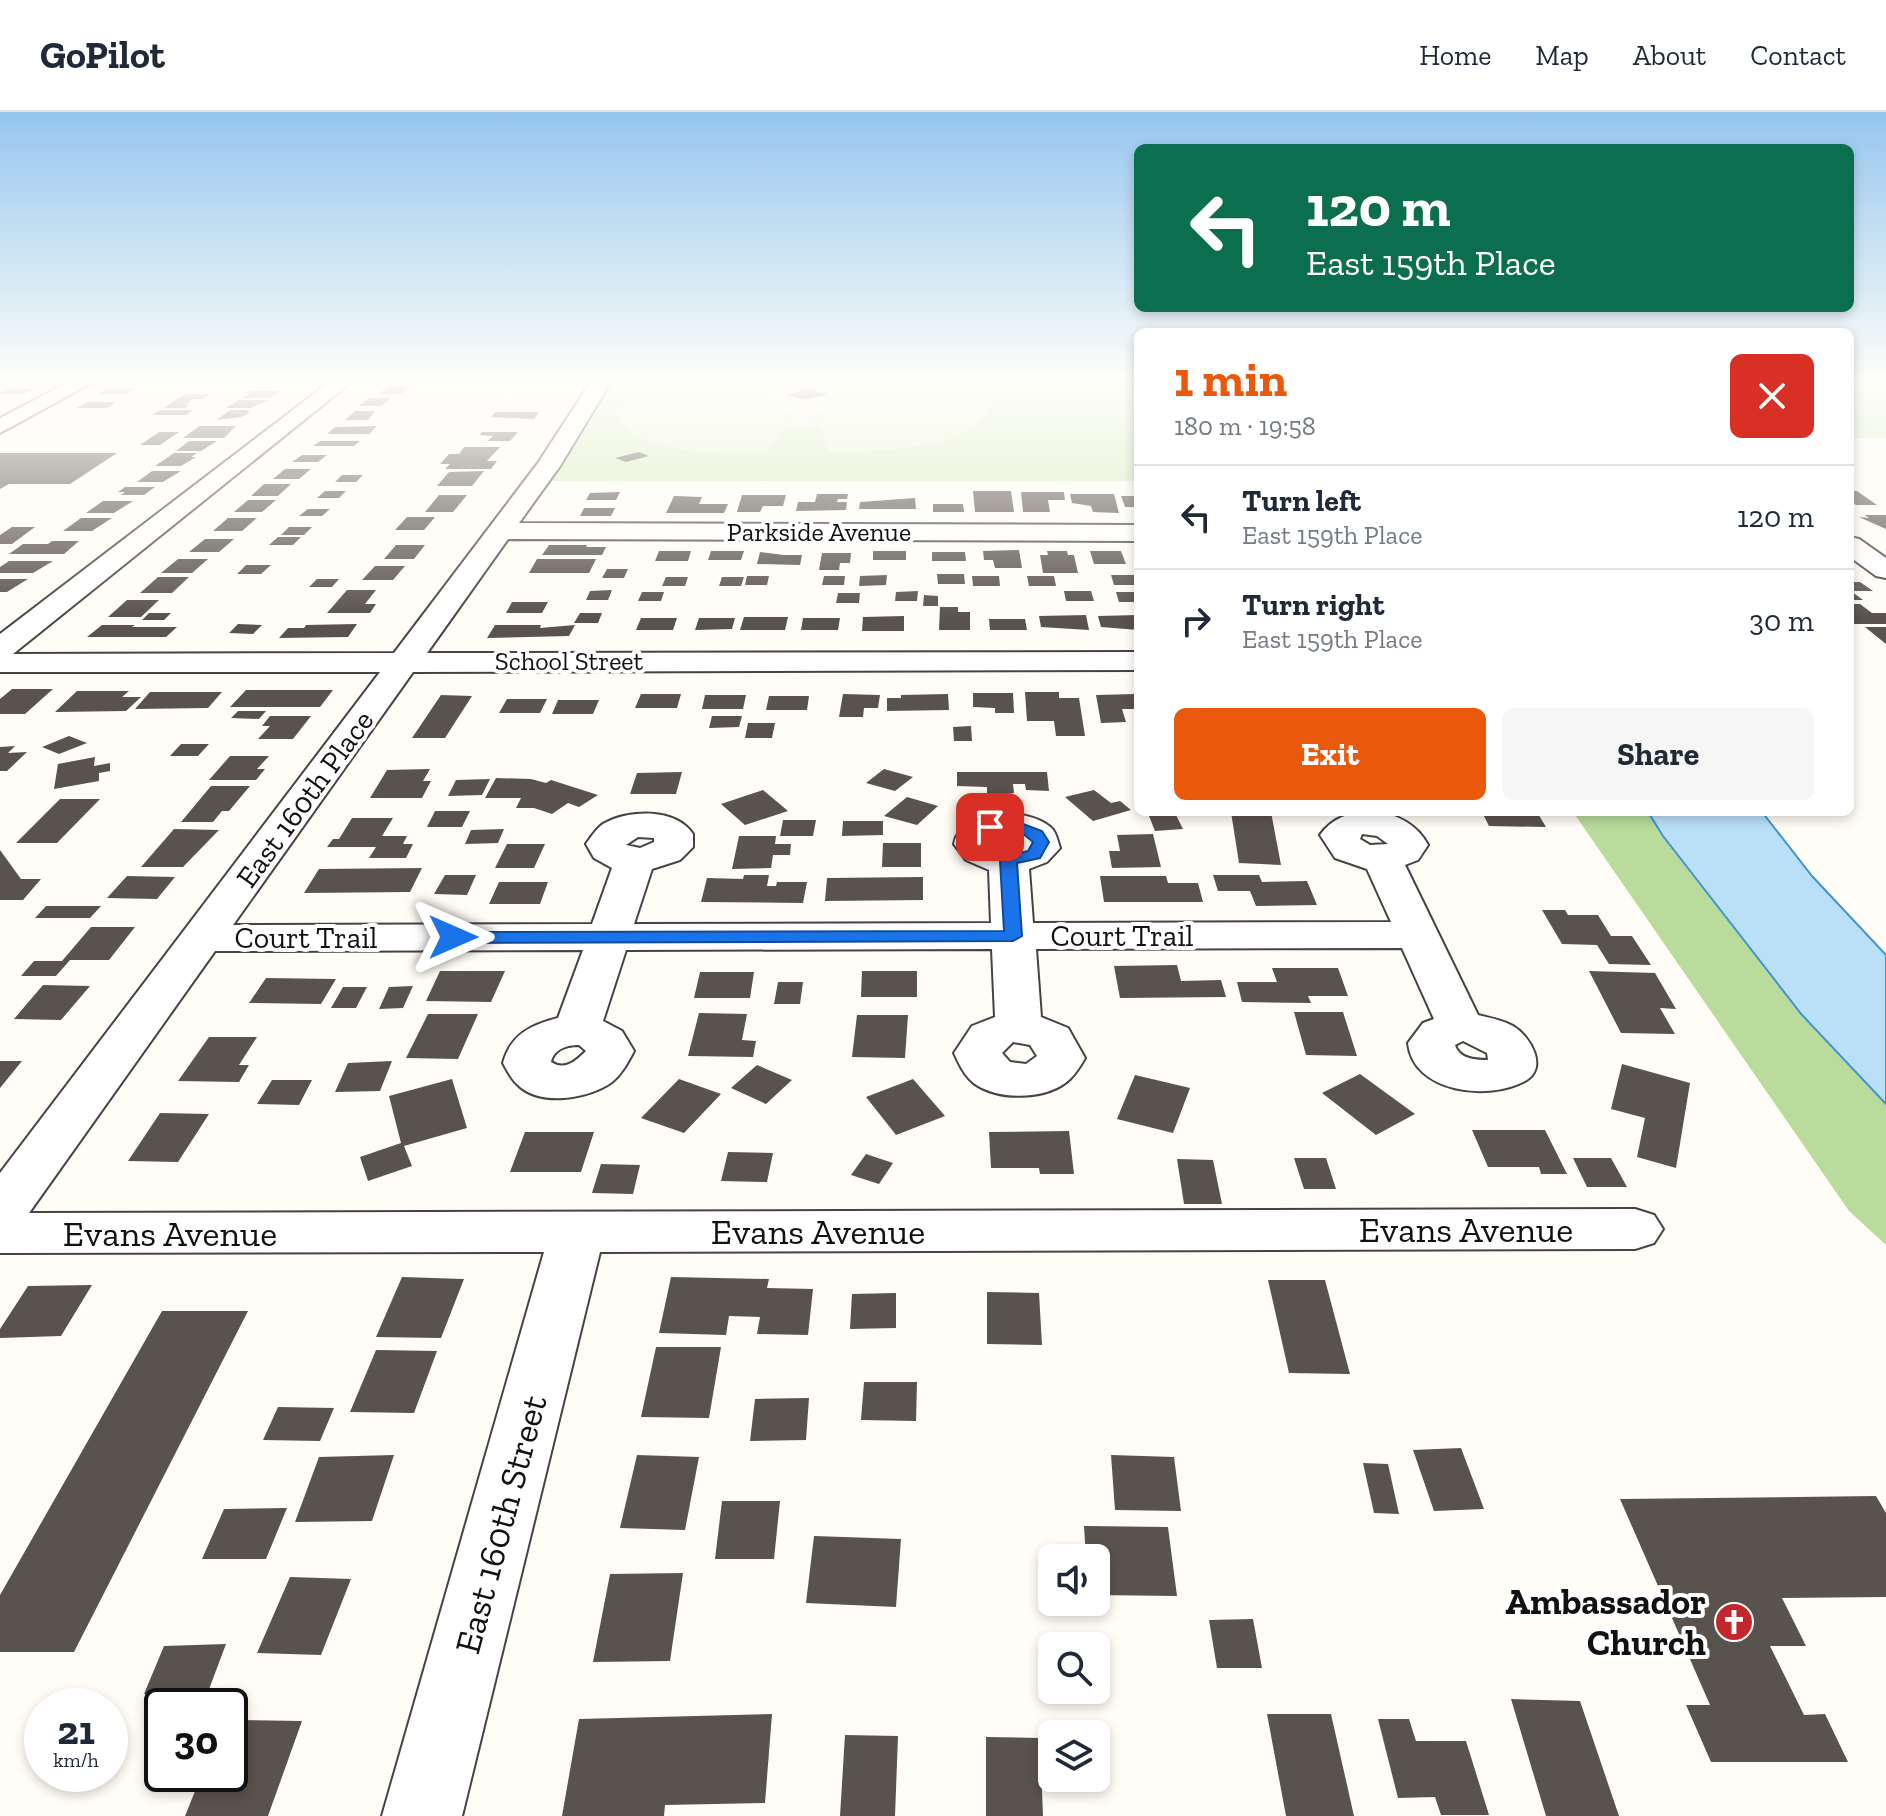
<!DOCTYPE html>
<html lang="en">
<head>
<meta charset="utf-8">
<style>
	:root { --surface:#fff; --page:#f6f6f7; --text:#1f2937; --muted:#747a83; --line:#e0e1e3; --accent:#ea580c }
	body { margin:0; font-family:"Zilla Slab",serif; background:var(--page); color:var(--text); height:100vh; display:flex; flex-direction:column; font-size:30px; white-space:nowrap }
	* { box-sizing:border-box; margin:0 }
	p { font-size:26px; color:var(--muted) }
	.icon { flex:none; width:44px; height:44px; fill:none; stroke:currentColor; stroke-width:2; stroke-linecap:round; stroke-linejoin:round }
	.map { position:relative; flex:1; overflow:hidden }
	.drawer { position:absolute; left:1134px; top:216px; width:720px; height:488px; display:flex; flex-direction:column; background:var(--surface); border-radius:12px; box-shadow:0 4px 12px #0003 }
	.drawer>* { flex:none }
	.guide { position:absolute; left:1134px; top:32px; width:720px; height:168px; border-radius:12px; box-shadow:0 4px 12px #0003; background:#0b6e4f; color:#fff; overflow:hidden }
	.fabs { position:absolute; left:1038px; top:1432px; display:grid; gap:16px }
	.fabs a { display:grid; place-items:center; width:72px; height:72px; border-radius:12px; background:var(--surface); box-shadow:0 4px 12px #0003; font-size:40px }
	.speed { position:absolute; left:24px; top:1576px; display:flex; gap:16px; font-size:40px; font-weight:700; text-align:center }
	.speed>* { display:grid; place-content:center; width:104px; height:104px; border-radius:50%; background:var(--surface); box-shadow:0 4px 12px #0003; line-height:1 }
	.speed small { font-size:20px; font-weight:400 }
	.speed .limit { border:4px solid #111; border-radius:12px; background:#fff; color:#111 }
	.pin { position:absolute; display:grid; place-items:center; width:68px; height:68px; color:#fff; margin:-34px; border-radius:16px; box-shadow:0 4px 12px #0006 }
	.me { position:absolute; width:88px; margin:-44px; rotate:90deg; stroke-linejoin:round; filter:drop-shadow(0 0 6px #0008) }
	.turn { display:flex; align-items:center; gap:28px; height:168px; padding:0 40px; font-size:36px }
	.turn .icon { width:104px; height:104px; stroke-width:2.5 }
	.turn b { display:block; font-size:56px; line-height:68px }
	.round { display:grid; place-items:center; flex:none; width:84px; height:84px; border-radius:12px; background:var(--page) }
	.headline { display:flex; align-items:center; justify-content:space-between; height:136px; padding:0 40px }
	h1 { font-size:48px; font-weight:700; line-height:60px; color:var(--accent) }
	.cta { display:flex; gap:16px; margin-top:auto; padding:16px 40px }
	.cta a { flex:1; height:92px; border-radius:12px; background:var(--accent); color:#fff; font-size:32px; font-weight:700; line-height:92px; text-align:center }
	.cta a+a { background:var(--page); color:var(--text) }
	ul { padding:0; list-style:none }
	li { display:flex; align-items:center; gap:24px; height:104px; padding:0 40px; border-top:2px solid var(--line) }
	li div { flex:1 }
	li b { display:block; font-size:30px }
	li em { font-style:normal }
	header { display:flex; align-items:center; gap:48px; box-sizing:border-box; height:112px; padding:0 40px; background:var(--surface); border-bottom:2px solid var(--line) }
	header strong { font-size:38px }
	nav { display:flex; gap:44px; margin-inline-start:auto; font-size:28px }
	.map>svg:first-child { display:block }
	.green { fill:#d5ebbd }
	.forest { fill:#b9dc9c }
	.pitch { fill:#e6f2cf }
	.plaza { fill:#f1ede2 }
	.water { fill:#b9e0f7; stroke:#3f96cf; stroke-width:2 }
	.building { fill:#5a524d }
	.lines { fill:none; stroke-linecap:round; stroke-linejoin:round }
	.minor-casing { stroke:#444; stroke-width:4 }
	.minor { fill:#fff; fill-rule:evenodd }
	.route { fill:#1a73e8; stroke:#114b97; stroke-width:2 }
	.labels { text-anchor:middle; stroke-width:8; stroke-linejoin:round; paint-order:stroke }
	.far-street-label { font-size:26px; fill:#111; stroke:#fff }
	.street-label { font-size:30px; fill:#111; stroke:#fff }
	.near-street-label { font-size:36px; fill:#111; stroke:#fff }
	.near-poi-label { font-size:36px; font-weight:bold; fill:#111; stroke:#fff; text-anchor:end }
</style>
</head>
<body>
<header>
<strong>GoPilot</strong>
<nav><a>Home</a><a>Map</a><a>About</a><a>Contact</a></nav>
</header>
<div class="map">
<svg width="1886" height="1704" viewBox="0 0 1886 1704">
	<rect width="100%" height="100%" fill="#fffdf5"/>
	<path class="green" d="M610,268H1138V369H547L572,336Z
		M1850,268H1886V326H1850Z"/>
	<path class="forest" d="M1573,700H1648L1663,724L1802,903L1886,992V1133L1849,1099Z"/>
	<path class="pitch" d="M894,289L989,292C983,339 866,339 830,341L819,313L821,293L833,290Z
		M777,291L788,294L785,313L766,341C732,342 627,344 617,301L619,296Z"/>
	<path class="plaza" d="M796,274H811L834,280L833,284L838,286L900,285V289L859,288L821,293L820,301H813L812,308H819L818,313H785L786,309L793,308L794,302L787,301L788,294L777,291L708,292L709,287L714,285H769Z"/>
	<path class="water" d="M1648,700H1762L1812,764L1886,843V992L1802,903L1663,724Z"/>
	<path class="building" d="M119,268H155L149,272H112Z
		M388,274H410L401,282H379Z
		M5,277H34L24,282H0Z
		M106,277H135L126,282H97Z
		M808,277L828,282L805,288L786,283Z
		M252,279H279L270,286H243Z
		M185,282H211L203,287H193L185,293H190L185,296H163Z
		M369,286H391L382,294H359Z
		M238,288H269L251,296H226Z
		M87,290H116L107,296H77Z
		M160,298H193L186,303H152Z
		M230,298H249L247,300H251L241,305L216,308Z
		M355,299H375L368,308H345Z
		M495,300H539L534,307L491,305Z
		M199,314H236L224,326H183Z
		M377,314L369,322H327L335,315Z
		M159,320H179L160,333H140Z
		M482,320H518L510,329H487L493,324L479,323Z
		M189,329H217L201,339H176Z
		M320,329H360L354,334H313Z
		M464,335H500L487,349H497L491,357H445L450,352H440L449,342H459Z
		M639,340L649,344L626,350L615,346Z
		M0,341H117L70,372H9L0,377Z
		M174,341H197L191,345H196L181,354H155Z
		M302,343H327L318,350H292Z
		M285,357H311L299,367H273Z
		M152,359H181L163,370H137Z
		M484,359L472,374H437L449,360Z
		M342,363H363L356,370H335Z
		M264,372H291L278,384H251Z
		M125,375H155L144,383H121L125,380H118Z
		M325,379H346L339,386H317Z
		M973,379H1011L1014,400H975Z
		M1850,379H1857L1877,393H1856L1850,389Z
		M620,380L616,388H586L590,381Z
		M1021,380H1064L1065,388H1048L1050,400H1023Z
		M817,382H848L847,387H838L837,390H847L846,398L796,399L798,390H815Z
		M1070,382H1114L1119,401L1093,400L1091,394L1072,391Z
		M439,383H467L453,400H425Z
		M742,383H786L783,394H763L760,400H737Z
		M674,384L702,385L699,392H728L724,401H666Z
		M1121,384H1138V395H1125Z
		M915,386L916,397H859L860,390Z
		M248,388H276L262,400H234Z
		M103,389H133L114,401H86Z
		M933,392H963L964,400H933Z
		M584,396H615L611,404H580Z
		M308,397H330L322,404H299Z
		M1865,403H1886V417L1859,405L1869,406Z
		M407,405H435L424,418H395Z
		M81,406H112L92,419H63Z
		M228,406H257L242,419H213Z
		M12,415H35L12,432H0V423Z
		M289,415H312L304,423H281Z
		M278,425H301L293,433H269Z
		M205,427H234L219,440H189Z
		M52,429H79L64,442H9L23,432H48Z
		M396,433H425L414,447H384Z
		M549,433H587L586,435H606L602,443H542Z
		M1019,438L1022,456H995L993,448H984L983,439Z
		M659,439H691L688,449H655Z
		M711,439H744L741,448H708Z
		M873,439H906V448H873Z
		M1047,439H1067L1068,443H1074L1078,461H1043L1040,443H1048Z
		M1090,439H1121L1126,452H1094Z
		M760,440L784,443H802L800,453L757,452Z
		M932,440H965L966,449H932Z
		M822,441H851L850,451H840L839,458H819Z
		M178,447H208L192,461H161Z
		M537,447H596L589,461H529Z
		M9,449H53L33,461H0V455Z
		M246,453H271L261,462H237Z
		M375,454H405L393,468H362Z
		M607,457H628L624,466H602Z
		M937,462H964L965,472H938Z
		M887,463L886,473L859,474L860,464Z
		M1111,463H1138V473H1114Z
		M747,464H769L767,473H745Z
		M824,464H845L844,473H822Z
		M972,464H999L1000,474H973Z
		M1027,464H1054L1056,474H1029Z
		M158,465H189L172,481H140Z
		M666,465H688L685,474H662Z
		M722,465H744L741,474H719Z
		M0,467H28L7,480H0Z
		M317,467H339L332,475H309Z
		M1850,470H1860L1873,479H1851L1863,488H1850Z
		M347,478H376L365,492H376L370,501H327Z
		M612,478L608,488H586L590,479Z
		M918,479L917,489H895L896,480Z
		M1064,479H1091L1094,489H1066Z
		M642,480H664L661,489H638Z
		M1116,480H1138V490H1119Z
		M838,481H860L859,491H836Z
		M924,483L938,484V494H923Z
		M127,488H159L141,505H108Z
		M512,490H548L542,501H506Z
		M1850,492H1860L1872,501H1886V512H1854L1850,509Z
		M940,495H958V500H970V518H939Z
		M149,501H171L164,508H142Z
		M580,501H602L598,511H574Z
		M1086,503L1089,518L1041,515L1039,504Z
		M1138,503V518L1101,515L1098,504Z
		M904,504V519H862L863,505Z
		M744,505H788L785,518H740Z
		M641,506H677L673,518H636Z
		M699,506H735L732,517L695,518Z
		M803,506H840L838,518H801Z
		M989,507H1025L1027,518H990Z
		M238,512L262,513L253,522L229,521Z
		M357,512L348,525L279,526L288,516H304L306,513Z
		M102,513H135L132,515H177L166,525H87Z
		M495,513H541L540,516L575,513L569,524L487,526Z
		M1865,515H1886V532Z
		M12,577H53L25,602H0V587Z
		M246,578H333L320,595H230Z
		M77,579H129L122,585H141L126,599L55,600Z
		M150,580H222L208,596L135,597Z
		M1025,580H1059V586H1079L1085,624H1056L1054,609H1027Z
		M973,581H1013L1014,601H995V596L973,595Z
		M641,582H681L677,596H635Z
		M843,582L880,583L878,596H864L863,605H839Z
		M948,582L949,598L887,599V586H901V583Z
		M1136,582L1138,597H1122L1126,610L1101,611L1096,583Z
		M441,583L472,584L445,626H412Z
		M705,583H746L743,597H702Z
		M769,584H809L807,598H766Z
		M507,587H547L540,601H499Z
		M558,588H599L593,602H552Z
		M238,599H266L259,607L231,606Z
		M270,604H311L293,627H258L270,614H262Z
		M712,604H742L739,615L709,616Z
		M748,611H775L772,626H745Z
		M971,614L972,629H954L953,615Z
		M69,624L87,631L59,642L42,635Z
		M181,632H209L198,644H170Z
		M15,634L8,641L27,640L7,659H0V635Z
		M230,644H269L257,657H265L256,668H209Z
		M95,645L94,654L110,651V659L99,661V669L54,677L58,652Z
		M430,657L423,669H431L422,686H370L387,658Z
		M884,657L913,665L895,679L866,671Z
		M682,660L676,682H630L637,661Z
		M957,660H1047L1049,679L1026,678L1025,672H1013L1014,681H987V675L957,674Z
		M496,666L531,667L546,671L551,668L598,683L579,695L568,691L552,702L534,696H516L521,686H485Z
		M490,667L482,683L448,684L456,668Z
		M211,674H250L229,699H222L213,710H181Z
		M763,678L788,699L745,713L721,692Z
		M1094,678L1111,691L1120,689L1131,698L1093,709L1065,685Z
		M907,685L938,694L917,713L884,704Z
		M60,687H100L57,731H16Z
		M435,699H470L462,715H427Z
		M1231,700H1271L1281,753L1239,751Z
		M1482,700H1537L1546,715L1489,714Z
		M1176,703L1183,717L1155,719L1149,704Z
		M352,706H393L382,724H407L403,732H413L406,746H369L376,735H327L333,727H339Z
		M783,708H816L813,724H780Z
		M843,709H883V723L842,724Z
		M174,717L219,718L183,755H141Z
		M504,717L498,731L465,732L471,718Z
		M1153,722L1161,755L1112,756L1109,739H1120L1117,723Z
		M739,724H776L775,732H791L790,743H773L771,756L732,757Z
		M883,731H921V755H882Z
		M507,732H545L534,756H495Z
		M0,738L21,767H41L23,788H0Z
		M422,756L410,780L304,781L319,757Z
		M445,763H476L467,783L434,782Z
		M744,763H769L767,774H776L777,770H807L803,791L701,790L707,766L743,767Z
		M1213,763H1259L1262,770L1307,769L1317,793L1256,794L1250,779H1218Z
		M127,764L175,765L157,787L107,786Z
		M1100,764H1166L1168,771H1198L1203,790H1104Z
		M923,765V788L825,789L827,766Z
		M499,770H548L540,792H489Z
		M46,794H101L90,806H35Z
		M1542,798H1565L1568,803H1598L1611,824H1632L1651,853L1609,852L1597,833L1562,832Z
		M91,815H135L109,848H70L56,864H21L34,849H62Z
		M1177,853L1181,869L1221,868L1226,885L1120,886L1114,854Z
		M1272,856H1338L1348,884H1308L1311,891L1242,890L1237,870H1277Z
		M440,859H505L491,890L426,889Z
		M862,859H917V885H861Z
		M1589,859L1655,861L1676,897L1660,896L1675,922L1621,921Z
		M700,860H754L750,886H694Z
		M266,866L336,867L321,892L249,891Z
		M778,870H803L800,892H774Z
		M43,873L90,874L61,908L14,907Z
		M413,874L403,896L379,897L389,875Z
		M343,875H367L356,896H331Z
		M1294,900H1343L1357,944L1306,943Z
		M699,901L747,902L742,928L756,929L753,945L688,944Z
		M428,902H478L458,947L406,946Z
		M857,903H908L905,946L852,945Z
		M209,925H257L239,953H249L239,970L178,969Z
		M0,949H22L0,976Z
		M392,949L380,979L335,980L348,951Z
		M1622,952L1690,971L1676,1056L1637,1045L1645,1006L1611,997Z
		M757,953L792,968L766,992L731,976Z
		M1360,962L1415,1002L1376,1023L1322,981Z
		M1135,963L1190,976L1173,1021L1117,1007Z
		M452,967L467,1016L404,1034L412,1054L368,1069L360,1045L401,1031L389,984Z
		M679,967L721,982L684,1021L641,1006Z
		M913,967L945,1004L896,1023L866,985Z
		M272,968H312L299,993L257,992Z
		M160,1001L209,1002L178,1050L128,1049Z
		M1472,1018H1545L1567,1062H1541L1539,1055H1488Z
		M1069,1019L1074,1062H1040L1039,1056H991L989,1020Z
		M525,1020H594L581,1060H510Z
		M728,1040L773,1041L767,1070L721,1069Z
		M866,1042L893,1051L879,1072L851,1063Z
		M1294,1046H1326L1336,1077H1304Z
		M1573,1046H1611L1627,1075H1587Z
		M1177,1047L1213,1048L1222,1092H1184Z
		M601,1052L640,1053L633,1082L592,1081Z
		M402,1165L464,1167L441,1226L376,1225Z
		M671,1165L769,1167L767,1176L813,1177L808,1223L757,1222L760,1205L729,1204L726,1223L659,1221Z
		M1268,1168H1325L1350,1262L1289,1261Z
		M92,1173L61,1224L0,1226V1217L28,1174Z
		M987,1180L1039,1181L1042,1233L987,1232Z
		M896,1181V1216L850,1217L852,1182Z
		M162,1199H248L74,1540H0V1483Z
		M656,1235H721L709,1306L641,1305Z
		M376,1238L437,1239L414,1301L350,1300Z
		M864,1270H917L916,1309L861,1308Z
		M809,1286L806,1328L750,1329L755,1287Z
		M278,1295L334,1296L320,1329L263,1328Z
		M1461,1336L1484,1397L1434,1399L1413,1338Z
		M394,1343L372,1409L295,1410L319,1345Z
		M637,1343L699,1345L685,1418L620,1416Z
		M1111,1343L1174,1345L1181,1399L1115,1398Z
		M1363,1351L1388,1352L1399,1402L1374,1401Z
		M1876,1384L1886,1401V1485L1782,1486L1806,1534H1770L1804,1603L1825,1602L1848,1650H1711L1686,1593H1710L1620,1387Z
		M722,1389H780L774,1447H715Z
		M287,1396L266,1447H202L224,1397Z
		M1084,1414L1168,1415L1177,1484L1096,1483V1446H1086Z
		M814,1424L901,1427L896,1495L806,1491Z
		M683,1461L670,1549L593,1550L610,1462Z
		M290,1465L351,1467L321,1543L257,1541Z
		M1253,1507L1262,1556H1217L1209,1508Z
		M226,1532L208,1580L144,1582L164,1534Z
		M1511,1587L1580,1589L1619,1704H1546Z
		M772,1602L765,1691L665,1693L664,1704H562L579,1607Z
		M1267,1602H1331L1354,1704H1286Z
		M1378,1607H1409L1416,1629H1466L1489,1703H1441L1435,1685L1398,1686Z
		M230,1608L302,1609L268,1704H185L202,1662H230Z
		M845,1623L898,1624L895,1704H840Z
		M986,1625L1040,1626L1043,1704H986Z"/>
	<g class="lines">
		<defs>
			<path id="minor" d="M73,268H97L0,321V306Z
				M332,268H354L13,542L394,541L538,351L592,268H612L560,354L519,411L1138,413V429L508,427L427,541L1138,540V558L413,560L233,813L592,812L612,756L594,746L586,732C591,725 596,717 603,712C629,697 676,696 693,722V735L680,748L652,757L634,812L991,811L989,758L966,748L954,732C960,696 1025,695 1049,714C1056,719 1057,727 1060,736L1047,750L1029,757L1033,811L1391,810L1367,757L1335,746L1320,723C1345,687 1408,694 1428,733L1418,748L1405,753L1478,903C1490,906 1502,908 1513,914C1530,924 1549,956 1525,969C1489,989 1413,981 1408,931L1423,911L1434,907L1402,836L1036,837L1041,905L1068,916L1085,946C1081,953 1076,961 1070,967C1048,988 1000,989 975,972C965,965 959,952 954,941L972,914L995,905L992,837L626,838L603,909L622,919L634,939C628,950 622,962 612,970C589,987 539,995 517,972C511,967 507,958 503,951C511,922 531,913 558,906L583,838L215,839L29,1101L1635,1097L1654,1103L1663,1117L1654,1131L1635,1137L600,1140L462,1704H382L544,1140L0,1141V1061L380,560H0V522ZM1362,722L1377,724L1388,732L1370,733L1360,727ZM1003,724L1016,727L1020,733L1006,737L994,731ZM638,725L654,726V730L640,736L626,733ZM1463,929L1487,941L1488,948C1476,948 1459,947 1455,933ZM1013,930L1030,933L1037,944L1026,952L1010,950L1002,941ZM579,933L586,939C576,949 565,959 551,950C554,937 567,933 579,933Z
				M1850,425L1859,427L1886,446V466L1876,464L1850,445Z"/>
		</defs>
		<use href="#minor" class="minor-casing"/>
		<use href="#minor" class="minor"/>
	</g>
	<linearGradient id="sky" x2="0" y2="1"><stop stop-color="#95c6ee"/><stop offset="0.53" stop-color="#fffefa"/><stop offset="1" stop-color="#fffefa" stop-opacity="0"/></linearGradient>
	<rect width="1886" height="506" fill="url(#sky)"/>
	<path class="route" d="M1015,709L1042,719L1049,730L1040,746L1017,751L1022,824L1013,829L453,831L444,825L453,820L1004,819L1000,749L1002,745L1028,739L1033,730L1021,720H990L982,715L990,710Z"/>
	<defs>
		<symbol id="church-disc" viewBox="-11 -11 22 22"><circle r="9.5" fill="#c4262e" stroke="#fff"/><path d="M-1.2-6h2.4v3.5h3.3v2.4h-3.3V6h-2.4V-.1h-3.3v-2.4h3.3Z" fill="#fff"/></symbol>
	</defs>
	<g fill-rule="evenodd">
		<use href="#church-disc" x="1712" y="1488" width="44" height="44"/>
	</g>
	<g class="labels">
		<g class="far-street-label">
			<text x="819" y="429">Parkside Avenue</text>
			<text x="569" y="558">School Street</text>
		</g>
		<g class="street-label">
			<text transform="translate(305 687) rotate(-54)" y="10">East 160th Place</text>
			<text x="1122" y="834">Court Trail</text>
			<text x="306" y="836">Court Trail</text>
		</g>
		<g class="near-street-label">
			<text x="1466" y="1130">Evans Avenue</text>
			<text x="818" y="1132">Evans Avenue</text>
			<text x="170" y="1134">Evans Avenue</text>
			<text transform="translate(500 1412) rotate(-75)" y="13">East 160th Street</text>
		</g>
		<g class="near-poi-label">
			<text x="1706" y="1502">Ambassador<tspan x="1706" dy="41">Church</tspan></text>
		</g>
	</g>
</svg>
<div class="fabs">
<a><svg class="icon" aria-label="sound" viewBox="0 0 24 24"><path d="M4 9h4l5-4v14l-5-4H4zM17 9q2 3 0 6"/></svg></a>
<a><svg class="icon" aria-label="search" viewBox="0 0 24 24"><circle cx="10" cy="10" r="6"/><path d="M15 15l6 6"/></svg></a>
<a><svg class="icon" aria-label="layers" viewBox="0 0 24 24"><path d="M12 4l9 5-9 5-9-5zM3 14l9 5 9-5"/></svg></a>
</div>
<div class="speed"><div>21<small>km/h</small></div><div class="limit">30</div></div>
<div class="pin" style="left:990px;top:715px;background:#d93025"><svg class="icon" aria-label="arrive" viewBox="0 0 24 24"><path d="M6 21V4h12l-3 4 3 4H6"/></svg></div>
<svg class="me" style="left:453px;top:825px" viewBox="-20 -20 40 40"><path d="M0-17L14 15 0 8-14 15z" fill="#1a73e8" stroke="#fff" stroke-width="4"/></svg>
<div class="guide">
<div class="turn"><svg class="icon" aria-label="left" viewBox="0 0 24 24"><path d="M17 20v-9H6M10 6l-5 5 5 5"/></svg><div><b>120 m</b>East 159th Place</div></div>
</div>
<section class="drawer">
<div class="headline"><div><h1>1 min</h1><p>180 m · 19:58</p></div><a class="round" style="background:#d93025;color:#fff"><svg class="icon" aria-label="close" viewBox="0 0 24 24"><path d="M6 6l12 12M18 6L6 18"/></svg></a></div>
<ul>
<li><svg class="icon" aria-label="left" viewBox="0 0 24 24"><path d="M17 20v-9H6M10 6l-5 5 5 5"/></svg><div><b>Turn left</b><p>East 159th Place</p></div><em>120 m</em></li>
<li><svg class="icon" aria-label="right" viewBox="0 0 24 24"><path d="M7 20v-9h11M14 6l5 5-5 5"/></svg><div><b>Turn right</b><p>East 159th Place</p></div><em>30 m</em></li>
</ul>
<div class="cta"><a>Exit</a><a>Share</a></div>
</section>
</div>
</body>
</html>
